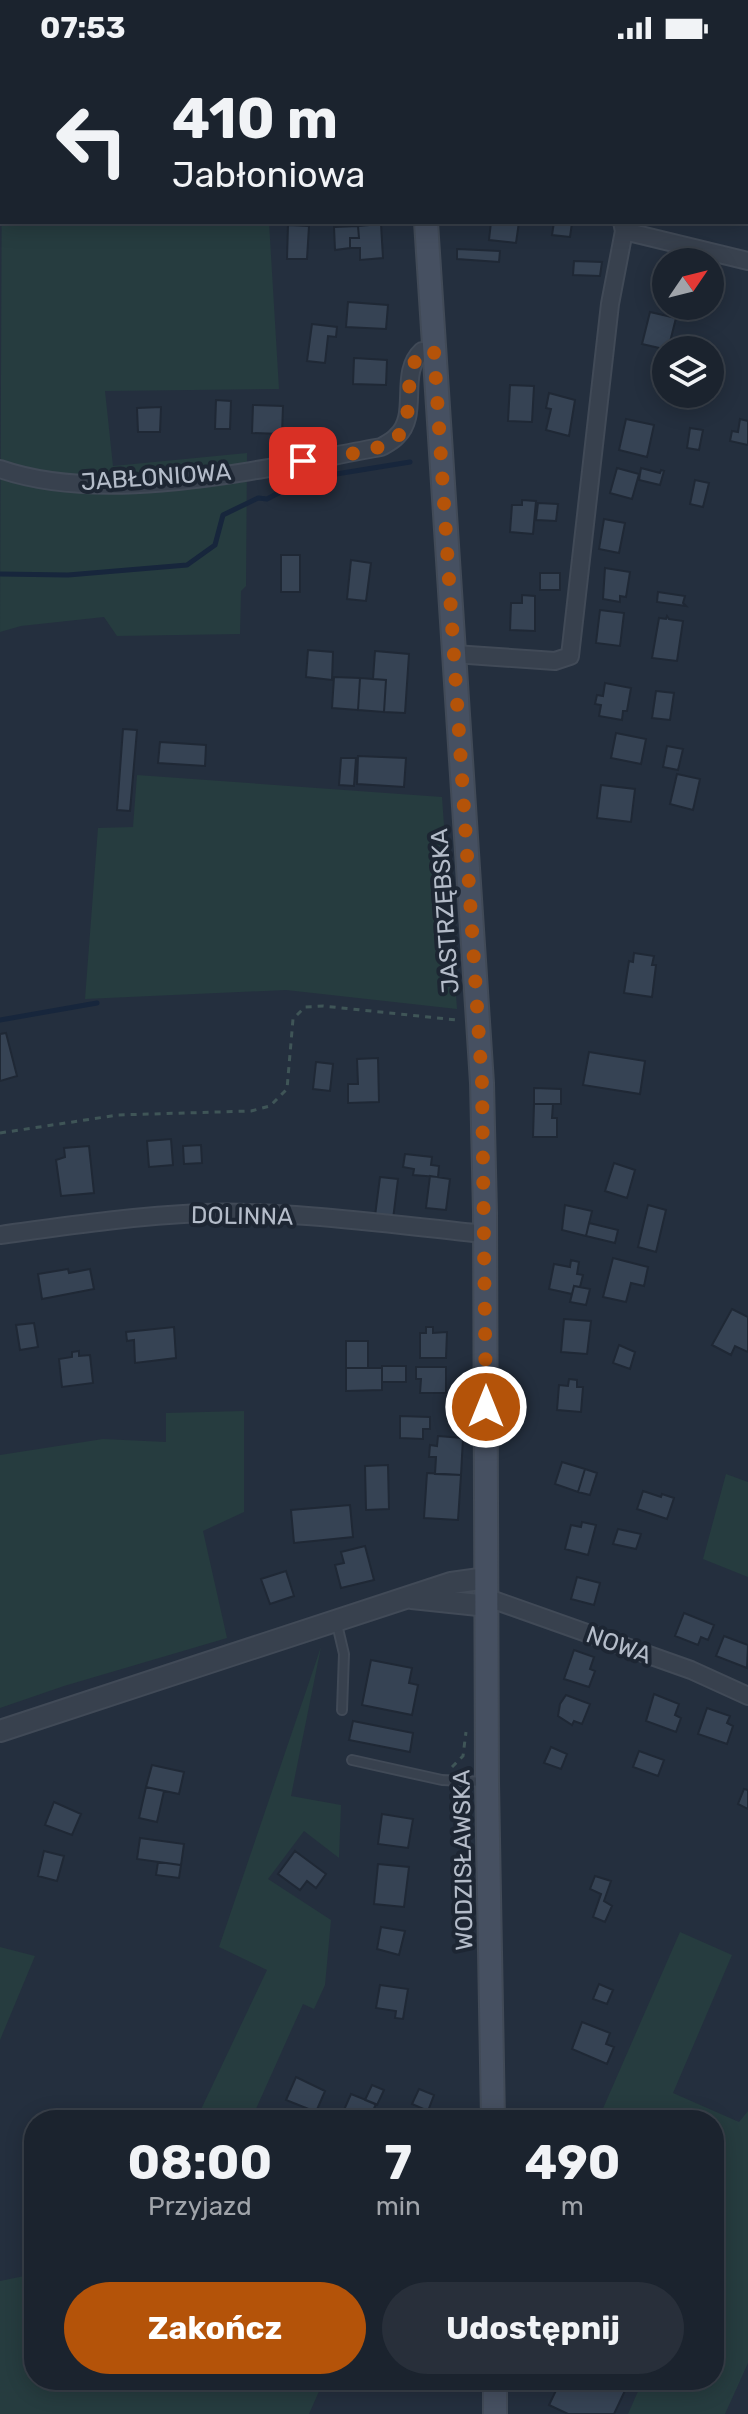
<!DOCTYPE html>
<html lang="pl">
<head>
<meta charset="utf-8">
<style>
	:root { --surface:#1b232e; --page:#282f3a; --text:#f1f3f6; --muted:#a0a4aa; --line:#39404a; --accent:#b45309 }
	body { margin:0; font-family:Rubik,sans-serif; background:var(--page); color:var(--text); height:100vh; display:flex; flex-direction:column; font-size:30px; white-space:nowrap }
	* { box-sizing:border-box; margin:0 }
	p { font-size:26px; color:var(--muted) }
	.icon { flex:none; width:44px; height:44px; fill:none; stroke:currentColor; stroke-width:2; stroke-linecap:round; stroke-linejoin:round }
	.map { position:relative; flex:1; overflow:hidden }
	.sheet { position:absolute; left:24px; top:2054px; width:700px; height:280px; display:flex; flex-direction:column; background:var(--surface); border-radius:32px; box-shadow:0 4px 20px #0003,0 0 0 2px var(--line) }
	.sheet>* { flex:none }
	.hud { position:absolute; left:0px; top:0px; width:748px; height:168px; box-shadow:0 4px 20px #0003,0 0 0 2px var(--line); background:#1b232e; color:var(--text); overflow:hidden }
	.needle { width:52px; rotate:55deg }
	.fabs { position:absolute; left:652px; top:192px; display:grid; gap:16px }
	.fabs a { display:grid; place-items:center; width:72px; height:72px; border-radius:50%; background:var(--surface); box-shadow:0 4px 20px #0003,0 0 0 2px var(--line); font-size:40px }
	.pin { position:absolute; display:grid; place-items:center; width:68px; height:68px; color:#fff; margin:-34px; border-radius:16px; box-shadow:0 4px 12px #0006 }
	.me { position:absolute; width:88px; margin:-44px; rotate:0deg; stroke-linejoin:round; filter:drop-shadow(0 0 6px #0008) }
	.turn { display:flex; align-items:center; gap:28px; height:168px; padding:0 40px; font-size:36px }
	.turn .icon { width:104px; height:104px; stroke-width:2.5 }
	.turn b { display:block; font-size:56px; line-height:68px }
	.eta { display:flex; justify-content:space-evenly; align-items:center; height:136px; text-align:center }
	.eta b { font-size:48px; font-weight:700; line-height:56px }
	.action { display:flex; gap:16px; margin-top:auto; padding:16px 40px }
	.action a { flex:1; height:92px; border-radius:48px; background:var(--accent); color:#fff; font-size:32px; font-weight:700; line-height:92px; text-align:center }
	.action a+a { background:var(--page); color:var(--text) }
	.status { display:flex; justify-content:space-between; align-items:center; height:56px; padding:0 40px; background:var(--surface); direction:ltr }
	.status svg { height:22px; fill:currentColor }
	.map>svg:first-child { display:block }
	.green { fill:#263c3f }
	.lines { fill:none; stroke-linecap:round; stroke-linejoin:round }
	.stream { stroke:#17263c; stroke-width:5 }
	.building { fill:#364354; stroke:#1f2835; stroke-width:2 }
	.service-casing { stroke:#414a57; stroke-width:12 }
	.minor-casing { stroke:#414a57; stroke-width:20 }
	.tertiary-casing { stroke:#414a57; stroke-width:24 }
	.secondary-casing { stroke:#414a57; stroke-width:26 }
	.path { stroke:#3f5557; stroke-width:3; stroke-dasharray:6 6; stroke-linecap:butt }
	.service { stroke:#38414e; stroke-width:8 }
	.minor { stroke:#38414e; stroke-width:16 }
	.tertiary { stroke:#38414e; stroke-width:20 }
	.secondary { stroke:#465061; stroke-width:22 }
	.route { stroke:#b45309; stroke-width:14; stroke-dasharray:0 25.2 }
	.labels { text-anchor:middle; stroke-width:8; stroke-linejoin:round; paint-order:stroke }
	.street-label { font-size:24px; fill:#b4bcc9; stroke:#1d2633 }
</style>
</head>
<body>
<div class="status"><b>07:53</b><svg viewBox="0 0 49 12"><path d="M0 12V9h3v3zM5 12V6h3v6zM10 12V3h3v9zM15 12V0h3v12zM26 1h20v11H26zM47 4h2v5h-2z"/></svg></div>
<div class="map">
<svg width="748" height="2358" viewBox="0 0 748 2358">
	<rect width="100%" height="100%" fill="#242f3e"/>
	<path class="green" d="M2,67V166H269L279,333L105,335L113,410L247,397L246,530L241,535L240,578L117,580L104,561L21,570L0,576Z
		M137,719L442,741L457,953L286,934L85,943L98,772L133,771Z
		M244,1355V1456L203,1475L227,1582L64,1630L0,1652V1399L103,1383L166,1386V1357Z
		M726,1418L748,1426V1521L703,1503Z
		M321,1591L291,1740L341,1749L339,1802L304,1775L268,1823L331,1864L325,1929L314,1953L303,1948L251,2064H196L267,1914L219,1891Z
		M680,1876L732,1899L673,2037L739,2066L748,2055V2307L725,2358H628L643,2324H714V2064H598Z
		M0,1891L35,1900L0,1984Z
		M34,2218V2324H324L309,2358H0V2225Z"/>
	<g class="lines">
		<path class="stream" d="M0,518L68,519L187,509L215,489L223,459L258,442L267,443L286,433L324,420L410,406
			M0,964L97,947"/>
	</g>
	<path class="building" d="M491,166H519L516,187L489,184Z
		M554,166L572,167L570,181L552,179Z
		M381,168L383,202L360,204V192H350V182H359L358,170Z
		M288,169L309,170L307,203H287Z
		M358,170L359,182H350V192L335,194L334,171Z
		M457,193L500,195L499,206L457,203Z
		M574,205L602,206L600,220L573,219Z
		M348,246L388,249L386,273L346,271Z
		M650,256L676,262L668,294L642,288Z
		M312,268L337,271L336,281L328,280L325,307L307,305Z
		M354,302L387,304L386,329L353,328Z
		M510,329L534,330L532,366L508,365Z
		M549,337L575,344L569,380L546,374L551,353L546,352Z
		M216,344L231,345L230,373H215Z
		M253,349L283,350L282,378L252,377Z
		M161,351L160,376H138L137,352Z
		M626,363L654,369L647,401L619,394Z
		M740,363L748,365V389L730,385L732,375L738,376Z
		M690,372L703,374L699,394L687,392Z
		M617,412L639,418L632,443L610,437Z
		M641,412L660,417L661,414L664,415L660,429L639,424Z
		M695,424L709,427L703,451L690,448Z
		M522,444L536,445L533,478L510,476L512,449H522Z
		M538,447L558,448L556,465L536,464Z
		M604,463L625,467L619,497L599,493Z
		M281,499H300V536H281Z
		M351,504L371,507L366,545L347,543Z
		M605,512L630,516L626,541L620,540V546L603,543Z
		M540,517H560V534H540Z
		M658,536L685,540L683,547L686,550L657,546Z
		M522,539L535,540V575L510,574L511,547H522Z
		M600,554L624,557L620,590L596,587Z
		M667,560L669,563L683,565L677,605L652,602L659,562L666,563Z
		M308,594L333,596L332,624L306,621Z
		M375,595L409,598L405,657L384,656L386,624L373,623Z
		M334,621L360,622L358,654L332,652Z
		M360,622L386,624L384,656L358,654Z
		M605,627L631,632L627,655H623L622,664L599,660L601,649L595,648L597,639L603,640Z
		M656,635L674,637L670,664L652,662Z
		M123,673L137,674L130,755L117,754Z
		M616,677L646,683L641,708L611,702Z
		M160,686L206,689L205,710L158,707Z
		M667,690L683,693L678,714L663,711Z
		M358,700L406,702L404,731L357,728Z
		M341,702H356L354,730L339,729Z
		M677,718L700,723L693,754L670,748Z
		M601,729L635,733L631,766L597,762Z
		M634,897L654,900L652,909H656L652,941L624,937L629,905L633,906Z
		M6,977L17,1020L0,1025V978Z
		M589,996L645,1005L640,1038L583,1029Z
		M378,1002L379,1046L348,1047V1028H358L357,1003Z
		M316,1006L333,1008L330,1035L313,1033Z
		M534,1032L561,1033V1048H534Z
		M534,1048H553L552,1062H557V1081H533Z
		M171,1083L173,1109L149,1111L147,1085Z
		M201,1089L202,1107L184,1108L183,1090Z
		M89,1090L94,1137L61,1140L56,1104L65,1101L64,1092Z
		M405,1098L432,1101L431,1109L439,1110L438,1121L413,1119L414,1113L403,1111Z
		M614,1107L635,1114L627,1142L605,1135Z
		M430,1120L450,1123L446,1154L426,1152Z
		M380,1121L398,1123L393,1163L375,1160Z
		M565,1149L592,1155L586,1180L562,1174Z
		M648,1149L666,1154L656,1196L638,1191Z
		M589,1167L618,1174L615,1187L586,1180Z
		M613,1202L648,1211L644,1230L631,1227L626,1246L603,1241Z
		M571,1204L579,1206L577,1218L583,1219L580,1231L574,1230L572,1238L549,1233L554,1208L570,1211Z
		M68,1213L69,1217L90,1213L94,1233L42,1243L38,1218Z
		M574,1230L590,1233L586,1249L570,1246Z
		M732,1253L748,1261V1296L735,1290L731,1299L712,1289Z
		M564,1263L591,1265L587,1298L561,1296Z
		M34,1267L38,1291L20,1294L16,1269Z
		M174,1271L176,1302L135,1307L134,1284L127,1285L126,1276Z
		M426,1271H433V1277L447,1276L446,1302H420V1277H426Z
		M346,1285H368V1312H346Z
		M619,1289L635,1296L630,1313L613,1307Z
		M79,1295V1300L90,1299L93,1327L62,1331L59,1303L72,1301V1296Z
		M382,1310H406V1326H382Z
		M416,1311H446V1337H420L421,1323H416Z
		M346,1312H382V1334L346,1335Z
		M569,1323L577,1324V1331H583L581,1356L557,1354L559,1329L568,1330Z
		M400,1360L430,1361V1373H423V1383L400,1382Z
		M438,1380L463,1382L461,1419L435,1418L436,1401H429L430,1389L437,1390Z
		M562,1406L585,1413L578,1436L555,1428Z
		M388,1409L389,1453L366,1454L365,1410Z
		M585,1413L597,1417L590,1439L578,1436Z
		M427,1417L461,1419L458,1464L424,1462Z
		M643,1435L661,1441L662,1438L674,1442L667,1463L637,1453Z
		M350,1449L353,1481L294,1487L291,1454Z
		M582,1466L596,1469L588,1499L565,1493L571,1469L581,1471Z
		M618,1473L641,1478L636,1493L613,1488Z
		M365,1490L374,1524L341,1532L335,1509L344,1507L341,1496Z
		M286,1515L294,1540L270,1548L261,1523Z
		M577,1521L600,1527L594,1549L571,1543Z
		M684,1557L714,1569L708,1584L701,1581L698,1589L675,1580Z
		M724,1580L748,1589L747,1612L716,1600Z
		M574,1594L594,1601L590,1613L595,1615L589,1631L564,1623Z
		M371,1604L412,1612L409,1627L418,1629L412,1659L362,1649Z
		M654,1638L679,1648L675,1659L681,1662L676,1676L646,1665Z
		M566,1639L590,1648L582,1668L574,1665L572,1669L558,1660L560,1648Z
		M707,1652L730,1660L727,1667L733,1670L727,1688L698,1678Z
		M353,1665L413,1677L410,1696L349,1684Z
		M551,1691L567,1698L561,1713L544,1707Z
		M639,1695L664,1704L658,1720L633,1711Z
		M152,1709L184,1716L179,1738L146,1731Z
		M146,1731L164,1735L157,1766L139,1762Z
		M744,1733L748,1734V1753L738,1748Z
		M54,1746L81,1758L72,1779L45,1769Z
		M382,1758L413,1763L408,1792L378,1788Z
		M140,1782L184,1788L181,1809L137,1803Z
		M44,1795L64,1800L57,1825L38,1820Z
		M295,1795L326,1818L316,1832L307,1825L300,1834L278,1818Z
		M158,1806L181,1809L179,1822L156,1819Z
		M378,1808L409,1811L404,1851L374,1848Z
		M595,1820L611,1825L604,1845L612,1850L605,1866L593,1861L601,1838L590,1833Z
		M381,1871L405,1875L399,1899L377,1893Z
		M599,1928L613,1934L607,1948L593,1943Z
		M380,1929L408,1933L403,1963L395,1962L396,1955L376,1952Z
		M582,1966L610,1977L606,1988L614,1991L607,2008L572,1993Z
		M296,2021L325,2035L316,2056L286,2044Z
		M372,2029L384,2034L377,2049L365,2044Z
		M419,2033L434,2039L428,2055L412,2048Z
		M351,2038L376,2048L369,2064L340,2063Z
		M561,2324H630L614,2358H568L549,2349Z"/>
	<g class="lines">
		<defs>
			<path id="service" d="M336,1564L344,1598L342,1654
				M352,1704L442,1724L486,1726"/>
			<path id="minor" d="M507,0L529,2
				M623,0V2
				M624,175L748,205
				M0,413C109,451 269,411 381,391C386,388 393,385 397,380C420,359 398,317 422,295H434
				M454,598L555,605L570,600L610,248L624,175L622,166
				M0,1179C66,1170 133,1160 200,1157C291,1154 394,1169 485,1178
				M488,1542L691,1614L748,1640"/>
			<path id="tertiary" d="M412,1542L488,1550
				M0,1675L451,1527L487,1522"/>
			<path id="secondary" d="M416,0V2
				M426,166L482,1027L485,1157L487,1726L493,2064
				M495,2324V2358"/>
		</defs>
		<use href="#service" class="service-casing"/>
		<use href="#minor" class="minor-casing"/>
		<use href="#tertiary" class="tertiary-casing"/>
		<use href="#secondary" class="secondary-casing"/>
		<path class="path" d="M0,1077L118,1059L251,1055L270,1050L287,1033L293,963L305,951L323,950L457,964
			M452,1711L463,1700L466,1676"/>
		<use href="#service" class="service"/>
		<use href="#minor" class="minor"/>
		<use href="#tertiary" class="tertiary"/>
		<use href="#secondary" class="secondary"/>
	</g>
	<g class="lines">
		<path class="route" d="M303,405C326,401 385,397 399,379C419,355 395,297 434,295L482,1027L486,1351"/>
	</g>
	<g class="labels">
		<g class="street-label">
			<text transform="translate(156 421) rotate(-4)" y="8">JABŁONIOWA</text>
			<text transform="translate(445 855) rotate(-94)" y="8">JASTRZĘBSKA</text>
			<text transform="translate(242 1160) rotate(1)" y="8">DOLINNA</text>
			<text transform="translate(619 1589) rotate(20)" y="8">NOWA</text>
			<text transform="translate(463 1804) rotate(-91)" y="8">WODZISŁAWSKA</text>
		</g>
	</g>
</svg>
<div class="fabs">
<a><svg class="needle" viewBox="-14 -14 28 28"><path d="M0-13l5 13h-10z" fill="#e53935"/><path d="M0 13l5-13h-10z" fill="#a0a4aa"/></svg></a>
<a><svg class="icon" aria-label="layers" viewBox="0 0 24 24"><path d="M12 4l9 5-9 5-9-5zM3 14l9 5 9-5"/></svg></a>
</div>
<div class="pin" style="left:303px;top:405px;background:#d93025"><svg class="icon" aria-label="arrive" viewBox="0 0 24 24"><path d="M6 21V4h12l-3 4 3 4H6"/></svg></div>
<svg class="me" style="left:486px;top:1351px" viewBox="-20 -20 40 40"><circle r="17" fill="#b45309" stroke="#fff" stroke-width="3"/><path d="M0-11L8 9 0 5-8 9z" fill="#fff"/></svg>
<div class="hud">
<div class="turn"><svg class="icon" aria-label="left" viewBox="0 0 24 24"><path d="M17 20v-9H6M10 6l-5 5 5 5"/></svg><div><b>410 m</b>Jabłoniowa</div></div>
</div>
<section class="sheet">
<div class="eta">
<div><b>08:00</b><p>Przyjazd</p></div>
<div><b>7</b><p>min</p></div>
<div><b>490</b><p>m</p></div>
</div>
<div class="action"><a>Zakończ</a><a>Udostępnij</a></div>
</section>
</div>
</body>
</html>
